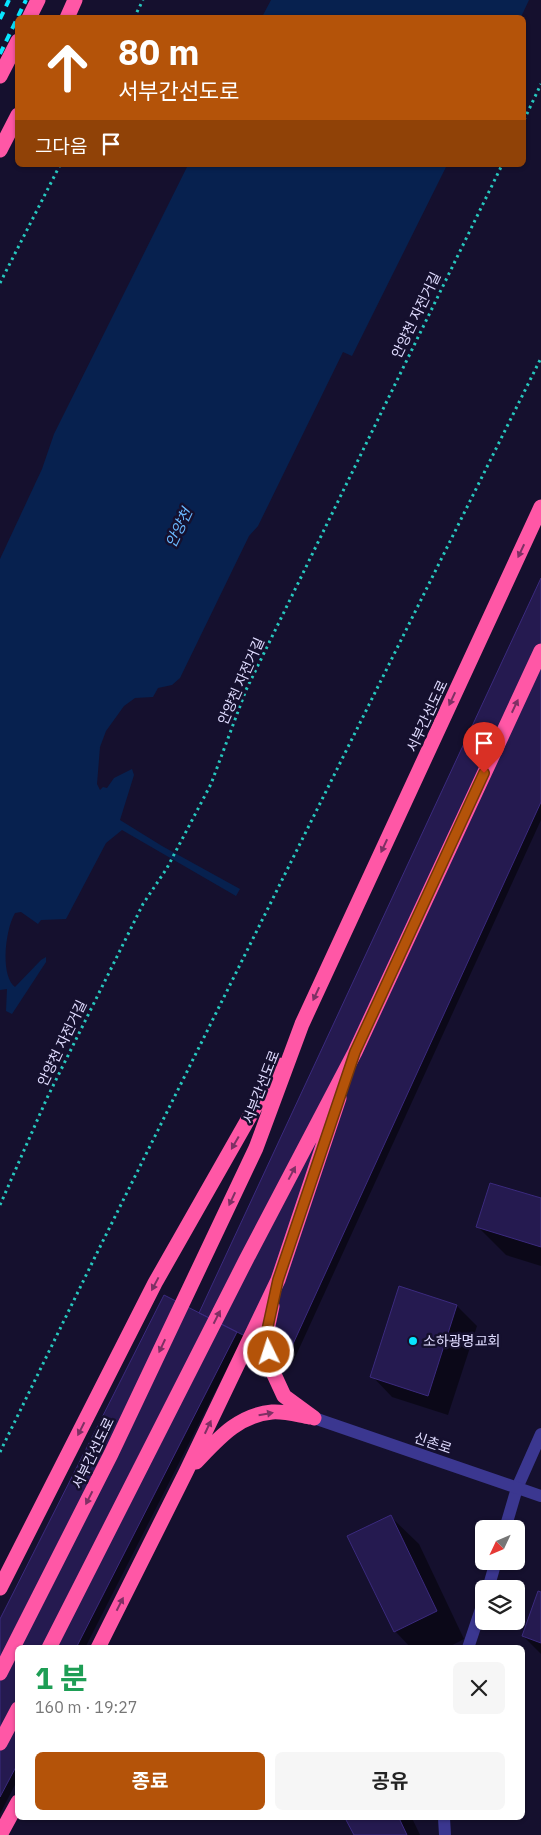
<!DOCTYPE html>
<html lang="ko">
<head>
<meta charset="utf-8">
<style>
	:root { --surface:#fff; --page:#f6f6f6; --text:#222; --muted:#767676; --accent:#b45309 }
	body { margin:0; font-family:"IBM Plex Sans","Noto Sans KR",sans-serif; background:var(--page); color:var(--text); height:100vh; display:flex; flex-direction:column; font-size:19px; white-space:nowrap }
	* { box-sizing:border-box; margin:0 }
	p { font-size:16px; color:var(--muted) }
	.icon { flex:none; width:28px; height:28px; fill:none; stroke:currentColor; stroke-width:2; stroke-linecap:round; stroke-linejoin:round }
	.map { position:relative; flex:1; overflow:hidden }
	.drawer { position:absolute; left:15px; top:1645px; width:510px; height:175px; display:flex; flex-direction:column; background:var(--surface); border-radius:8px; box-shadow:0 1px 4px #0004 }
	.drawer>* { flex:none }
	.hud { position:absolute; left:15px; top:15px; width:511px; height:152px; border-radius:8px; box-shadow:0 1px 4px #0004; background:#b45309; color:#fff; overflow:hidden }
	.needle { width:32px; rotate:226deg }
	.tools { position:absolute; left:475px; top:1520px; display:grid; gap:10px }
	.tools a { display:grid; place-items:center; width:50px; height:50px; border-radius:8px; background:var(--surface); box-shadow:0 1px 4px #0004; font-size:25px }
	.pin { position:absolute; display:grid; place-items:center; width:42px; height:42px; color:#fff; margin:-51px -21px; border-radius:50% 50% 50% 0; rotate:-45deg; box-shadow:0 0 5px #0007 }
	.pin .icon { rotate:45deg }
	.me { position:absolute; width:55px; margin:-28px; rotate:356deg; stroke-linejoin:round; filter:drop-shadow(0 0 4px #0008) }
	.turn { display:flex; align-items:center; gap:18px; height:105px; padding:0 20px; font-size:22px }
	.turn .icon { width:65px; height:65px; stroke-width:2.5 }
	.turn b { display:block; font-size:35px; line-height:42px }
	.then { display:flex; align-items:center; height:48px; padding:0 20px; background:#0003; gap:10px; font-size:19px }
	.round { display:grid; place-items:center; flex:none; width:52px; height:52px; border-radius:8px; background:var(--page) }
	.overview { display:flex; align-items:center; justify-content:space-between; height:85px; padding:0 20px }
	h1 { font-size:30px; font-weight:700; line-height:38px; color:#1e9e55 }
	.primary-button { display:flex; gap:10px; margin-top:auto; padding:10px 20px }
	.primary-button a { flex:1; height:58px; border-radius:8px; background:var(--accent); color:#fff; font-size:20px; font-weight:700; line-height:58px; text-align:center }
	.primary-button a+a { background:var(--page); color:var(--text) }
	.map>svg:first-child { display:block }
	.water { fill:#07214f }
	.shadow { fill:#0007 }
	.building { fill:#251a50; stroke:#3b2a7e }
	.lines { fill:none; stroke-linecap:round; stroke-linejoin:round }
	.path { stroke:#27c8bf; stroke-width:3; stroke-dasharray:2.5 4; stroke-linecap:butt }
	.lane { stroke:#3b3790; stroke-width:12 }
	.street { stroke:#3b3790; stroke-width:12 }
	.highway { stroke:#ff57a6; stroke-width:15 }
	.rail { stroke:#08e5ff; stroke-width:4; stroke-dasharray:8 6; stroke-linecap:butt }
	.oneway { fill:#7e3064 }
	.route-casing { stroke:#753606; stroke-width:12 }
	.route { stroke:#b45309; stroke-width:9 }
	.poi-dot { fill:#08e5ff; stroke:#15102e; stroke-width:2 }
	.labels { text-anchor:middle; stroke-width:5; stroke-linejoin:round; paint-order:stroke }
	.street-label { font-size:14px; fill:#e0dcff; stroke:#15102e }
	.poi-label { font-size:14px; fill:#e0dcff; stroke:#15102e; text-anchor:start }
	.water-label { font-size:15px; font-style:italic; fill:#6ab9ff; stroke:#15102e }
</style>
</head>
<body>
<div class="map">
<svg width="541" height="1835" viewBox="0 0 541 1835">
	<rect width="100%" height="100%" fill="#15102e"/>
	<path class="water" d="M271,0H529L521,17H262Z
		M188,165H447L352,356L343,352L258,526L249,536L180,678L172,685L158,688L153,697L135,698L124,706L106,731L100,747L97,784L100,790L103,787L107,788L114,778L132,769L134,775L120,820L162,846L240,889L236,896L122,830L106,843L66,919L41,920L38,924L21,912L15,913C5,930 0,976 15,987L41,960L46,957V962L12,1014L6,1011L7,989L0,990V559L42,469L54,434Z"/>
	<path class="shadow" d="M541,581V820L293,1362L243,1337L85,1648H18V1779L0,1814V1622L200,1315Z
		M541,1200V1266L506,1255L478,1227Z
		M400,1288L457,1306L477,1326L448,1415L392,1397L372,1376Z
		M391,1517L419,1544L464,1639L447,1648H411L395,1631Z
		M541,1594V1654L523,1636Z
		M347,1818H412L420,1835H355Z"/>
	<path class="building" d="M541,578V802L287,1357L199,1313Z
		M490,1183L541,1198V1247L476,1227Z
		M399,1286L457,1305L428,1396L370,1377Z
		M164,1295L237,1332L76,1648H18V1763L0,1797V1619Z
		M391,1515L437,1611L394,1632L347,1536Z
		M538,1591L541,1592V1643L522,1636Z
		M345,1818H399L407,1835H354Z"/>
	<g class="lines">
		<path class="path" d="M134,18L143,0
			M524,120L541,84
			M0,283L60,165
			M0,1205L47,1098L143,904L167,868L211,784L246,690L502,165
			M0,1452L94,1259L541,358"/>
		<path class="lane" d="M505,1529L517,1488L541,1434
			M488,1589L496,1561
			M468,1648L484,1600
			M444,1818L445,1835"/>
		<path class="street" d="M314,1418L541,1496"/>
		<path class="highway" d="M29,18L38,0
			M67,18L75,0
			M0,76L18,41
			M0,150L18,115
			M272,1306L266,1335L272,1370L284,1396L314,1418
			M196,1462C218,1439 238,1415 272,1412C284,1411 298,1415 310,1417
			M0,1588L155,1283L279,1065
			M49,1648L246,1260L355,1052L541,651
			M98,1648L186,1472L278,1280L339,1098
			M0,1673L111,1454L256,1148L302,1024L541,507
			M0,1743L18,1709
			M0,1835L18,1802"/>
		<path class="rail" d="M0,19L9,0
			M0,54L26,0"/>
	</g>
	<defs><path id="oneway-solid" d="M-6-.8H1V-3.2L6.5 0L1 3.2V.8H-6Z" transform="scale(1.25)"/></defs>
	<g class="oneway">
		<use href="#oneway-solid" transform="translate(521 551) rotate(115)"/>
		<use href="#oneway-solid" transform="translate(452 699) rotate(115)"/>
		<use href="#oneway-solid" transform="translate(515 706) rotate(-65)"/>
		<use href="#oneway-solid" transform="translate(384 846) rotate(115)"/>
		<use href="#oneway-solid" transform="translate(316 994) rotate(115)"/>
		<use href="#oneway-solid" transform="translate(235 1143) rotate(120)"/>
		<use href="#oneway-solid" transform="translate(292 1173) rotate(-62)"/>
		<use href="#oneway-solid" transform="translate(232 1199) rotate(115)"/>
		<use href="#oneway-solid" transform="translate(155 1284) rotate(118)"/>
		<use href="#oneway-solid" transform="translate(217 1317) rotate(-63)"/>
		<use href="#oneway-solid" transform="translate(162 1346) rotate(115)"/>
		<use href="#oneway-solid" transform="translate(266 1414) rotate(-10)"/>
		<use href="#oneway-solid" transform="translate(208 1427) rotate(-65)"/>
		<use href="#oneway-solid" transform="translate(81 1429) rotate(117)"/>
		<use href="#oneway-solid" transform="translate(89 1498) rotate(117)"/>
		<use href="#oneway-solid" transform="translate(120 1604) rotate(-63)"/>
	</g>
	<g class="lines">
		<defs>
			<path id="route" d="M269,1352L266,1335L278,1280L355,1052L484,773"/>
		</defs>
		<use href="#route" class="route-casing"/>
		<use href="#route" class="route"/>
	</g>
	<circle class="poi-dot" cx="413" cy="1341" r="5"/>
	<g class="labels">
		<g class="street-label">
			<text transform="translate(416 315) rotate(-64)" y="5">안양천 자전거길</text>
			<text transform="translate(241 681) rotate(-66)" y="5">안양천 자전거길</text>
			<text transform="translate(427 716) rotate(-65)" y="5">서부간선도로</text>
			<text transform="translate(62 1043) rotate(-64)" y="5">안양천 자전거길</text>
			<text transform="translate(261 1087) rotate(-69)" y="5">서부간선도로</text>
			<text transform="translate(433 1443) rotate(19)" y="5">신촌로</text>
			<text transform="translate(93 1453) rotate(-64)" y="5">서부간선도로</text>
		</g>
		<g class="poi-label">
			<text x="423" y="1346">소하광명교회</text>
		</g>
		<g class="water-label">
			<text transform="translate(179 528) rotate(-64)" y="5">안양천</text>
		</g>
	</g>
</svg>
<div class="tools">
<a><svg class="needle" viewBox="-14 -14 28 28"><path d="M0-13l5 13h-10z" fill="#e53935"/><path d="M0 13l5-13h-10z" fill="#767676"/></svg></a>
<a><svg class="icon" aria-label="layers" viewBox="0 0 24 24"><path d="M12 4l9 5-9 5-9-5zM3 14l9 5 9-5"/></svg></a>
</div>
<div class="pin" style="left:484px;top:773px;background:#d93025"><svg class="icon" aria-label="arrive" viewBox="0 0 24 24"><path d="M6 21V4h12l-3 4 3 4H6"/></svg></div>
<svg class="me" style="left:269px;top:1352px" viewBox="-20 -20 40 40"><circle r="17" fill="#b45309" stroke="#fff" stroke-width="3"/><path d="M0-11L8 9 0 5-8 9z" fill="#fff"/></svg>
<div class="hud">
<div class="turn"><svg class="icon" aria-label="ahead" viewBox="0 0 24 24"><path d="M12 20V5M6 11l6-6 6 6"/></svg><div><b>80 m</b>서부간선도로</div></div>
<div class="then">그다음<svg class="icon" aria-label="arrive" viewBox="0 0 24 24"><path d="M6 21V4h12l-3 4 3 4H6"/></svg></div>
</div>
<section class="drawer">
<div class="overview"><div><h1>1 분</h1><p>160 m · 19:27</p></div><a class="round"><svg class="icon" aria-label="close" viewBox="0 0 24 24"><path d="M6 6l12 12M18 6L6 18"/></svg></a></div>
<div class="primary-button"><a>종료</a><a>공유</a></div>
</section>
</div>
</body>
</html>
